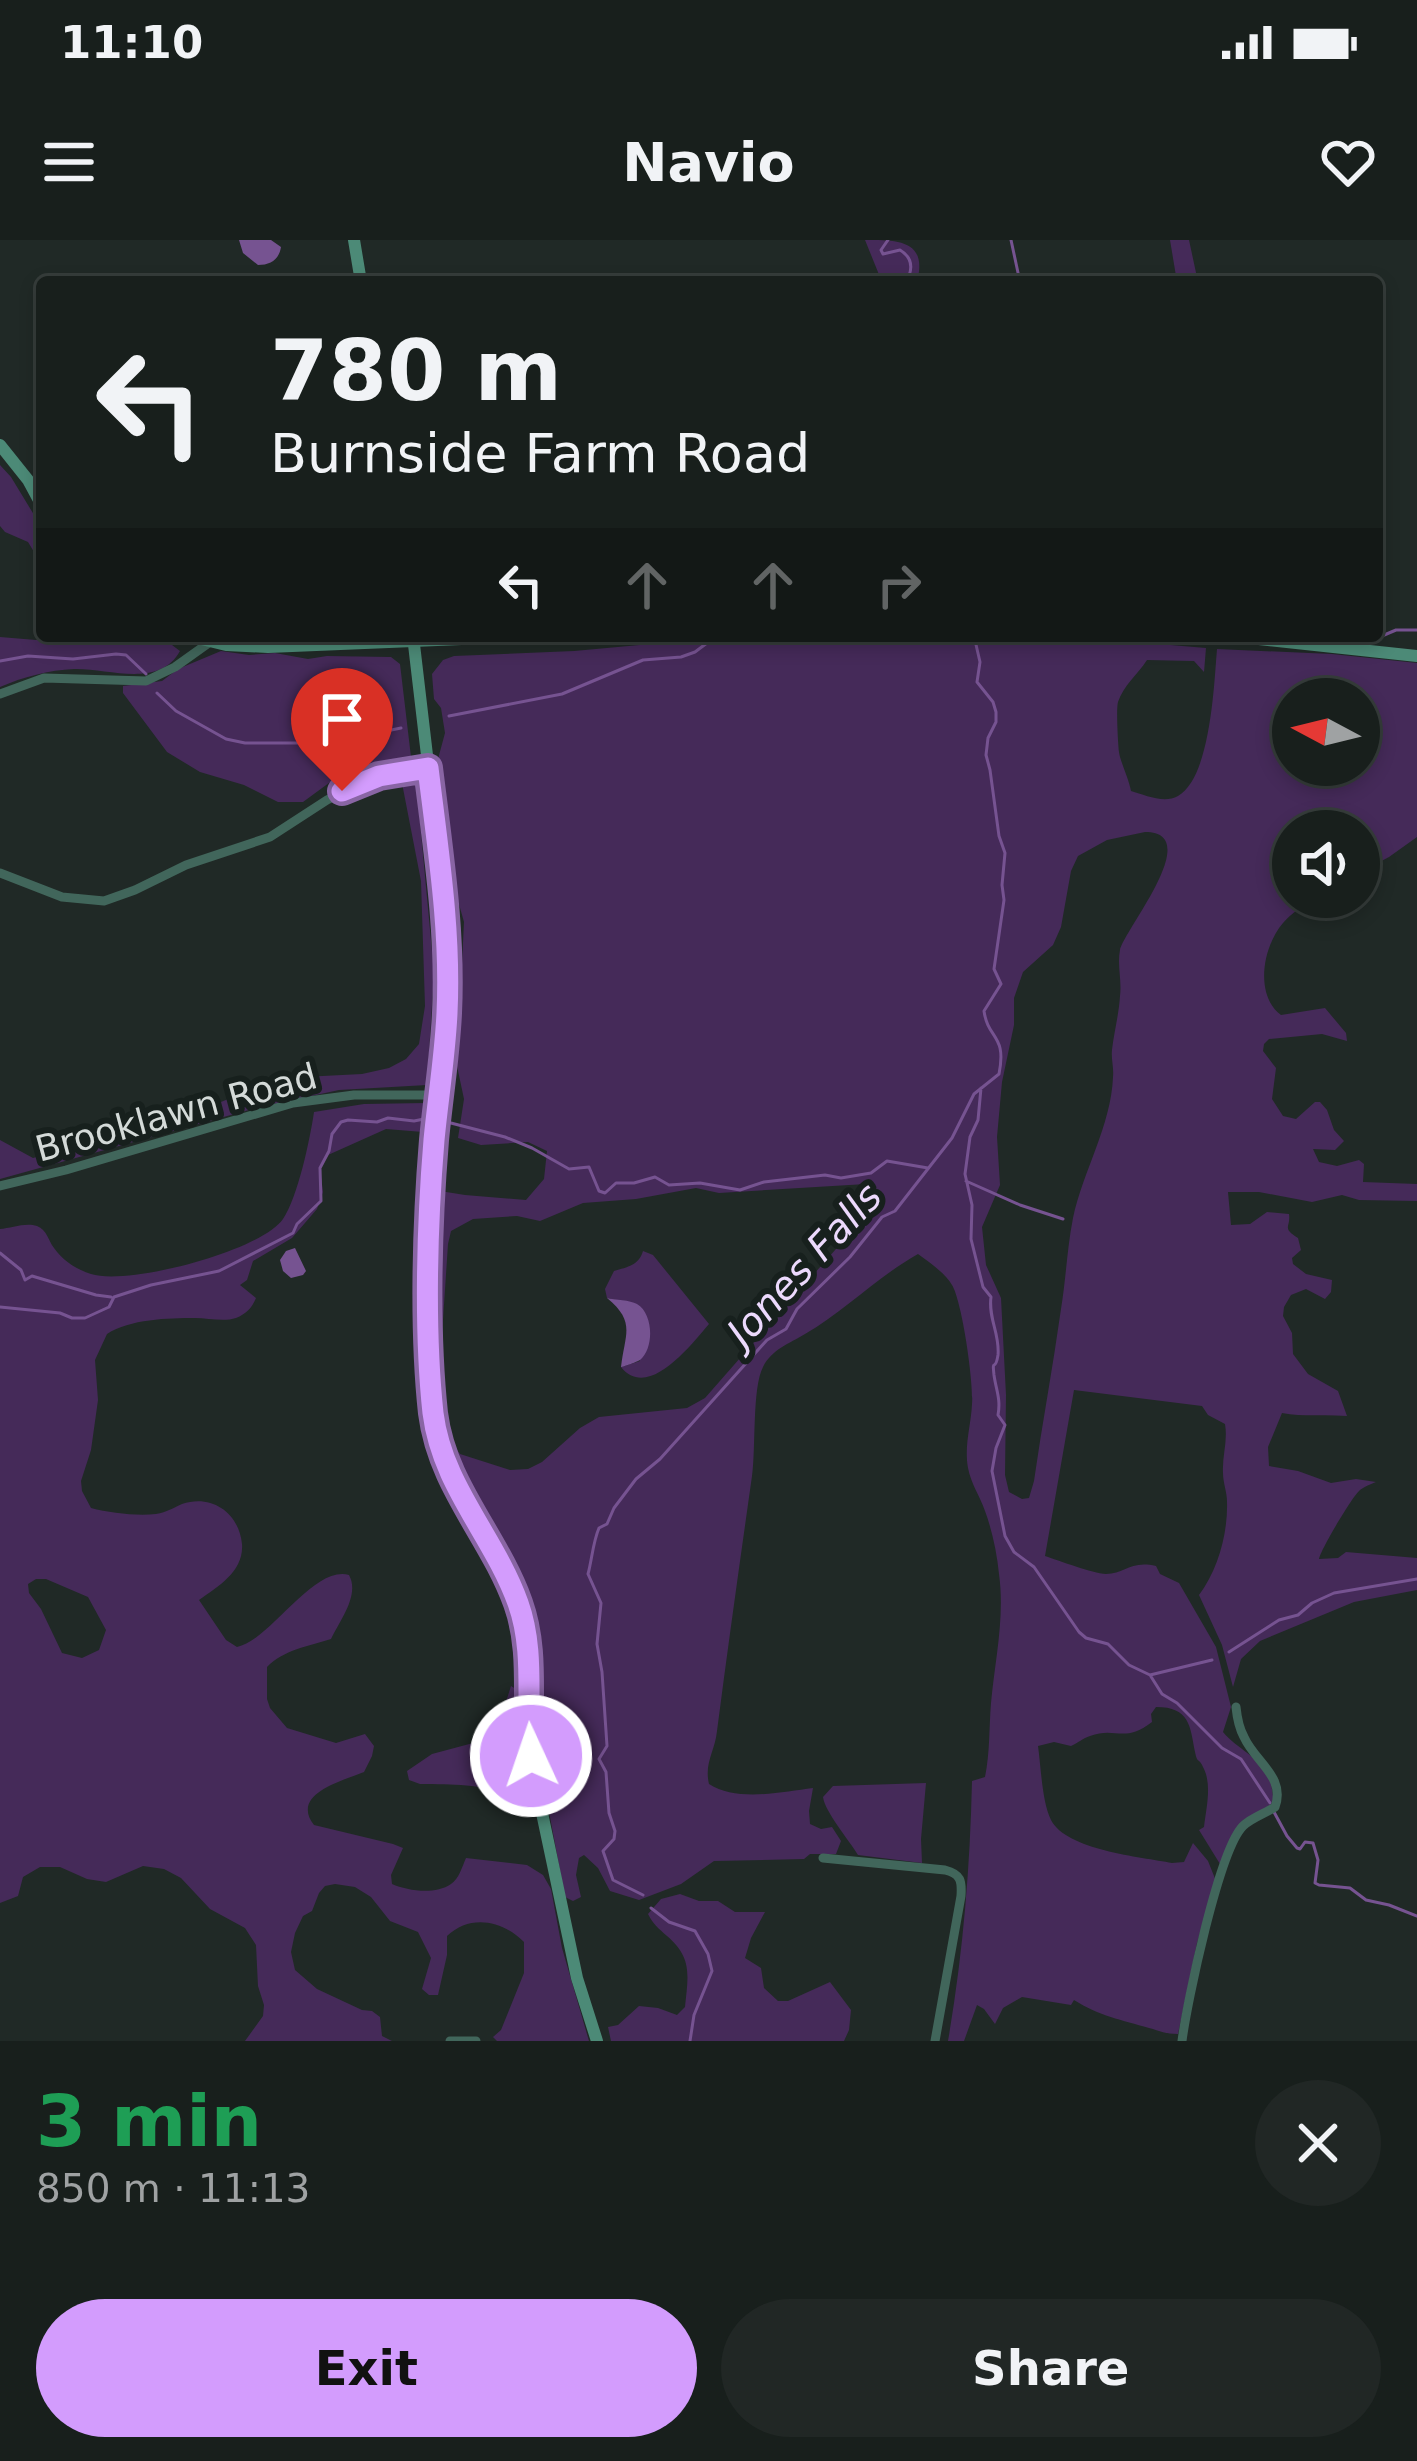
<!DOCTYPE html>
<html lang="en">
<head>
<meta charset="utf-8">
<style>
	:root { --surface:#181f1c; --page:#212725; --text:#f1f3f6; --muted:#9fa2a3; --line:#363d3b; --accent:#d39cfd }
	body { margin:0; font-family:"DejaVu Sans",sans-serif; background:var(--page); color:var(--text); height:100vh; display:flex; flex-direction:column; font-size:45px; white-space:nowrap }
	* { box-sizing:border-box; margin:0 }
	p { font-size:39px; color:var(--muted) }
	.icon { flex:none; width:66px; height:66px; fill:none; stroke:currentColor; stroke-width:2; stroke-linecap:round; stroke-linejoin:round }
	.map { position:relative; height:1801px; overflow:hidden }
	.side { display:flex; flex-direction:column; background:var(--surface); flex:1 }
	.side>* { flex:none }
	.guide { position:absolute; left:36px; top:36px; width:1347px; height:366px; border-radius:12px; box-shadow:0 6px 18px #0003,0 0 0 3px var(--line); background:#181f1c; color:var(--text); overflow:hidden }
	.needle { width:78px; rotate:277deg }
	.controls { position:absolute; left:1272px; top:438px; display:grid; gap:24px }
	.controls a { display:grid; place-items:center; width:108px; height:108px; border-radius:50%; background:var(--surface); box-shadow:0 6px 18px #0003,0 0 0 3px var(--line); font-size:60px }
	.pin { position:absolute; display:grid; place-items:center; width:102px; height:102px; color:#fff; margin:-123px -51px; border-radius:50% 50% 50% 0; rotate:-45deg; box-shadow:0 0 12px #0007 }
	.pin .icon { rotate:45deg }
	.me { position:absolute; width:132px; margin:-66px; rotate:357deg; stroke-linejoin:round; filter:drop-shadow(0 0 9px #0008) }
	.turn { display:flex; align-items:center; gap:42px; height:252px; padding:0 36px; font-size:54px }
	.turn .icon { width:156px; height:156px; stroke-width:2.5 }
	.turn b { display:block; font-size:84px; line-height:102px }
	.lanes { display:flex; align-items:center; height:114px; padding:0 36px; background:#0003; justify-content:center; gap:60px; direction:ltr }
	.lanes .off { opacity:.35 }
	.round { display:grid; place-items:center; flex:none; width:126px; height:126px; border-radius:63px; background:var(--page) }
	.overview { display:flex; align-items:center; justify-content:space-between; height:204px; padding:0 36px }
	h1 { font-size:72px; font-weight:600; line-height:90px; color:#1e9e55 }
	.action { display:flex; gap:24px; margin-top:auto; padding:24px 36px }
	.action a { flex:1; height:138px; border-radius:72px; background:var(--accent); color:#111; font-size:48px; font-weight:600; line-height:138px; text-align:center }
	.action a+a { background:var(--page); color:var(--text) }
	.status { display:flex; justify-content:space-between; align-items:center; height:84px; padding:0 60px; background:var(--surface); direction:ltr }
	.status svg { height:33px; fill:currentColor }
	header { display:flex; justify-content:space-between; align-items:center; height:156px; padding:0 36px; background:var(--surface); font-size:54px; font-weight:600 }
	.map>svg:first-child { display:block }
	.green { fill:#452a59; fill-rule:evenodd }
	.water { fill:#765391 }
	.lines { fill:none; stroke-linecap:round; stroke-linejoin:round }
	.stream { stroke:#765391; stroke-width:3 }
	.street { stroke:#41665b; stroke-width:9 }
	.secondary { stroke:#4c8a77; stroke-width:12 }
	.route-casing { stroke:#8965a4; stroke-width:30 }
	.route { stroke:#d39cfd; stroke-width:21 }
	.labels { text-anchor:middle; stroke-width:12; stroke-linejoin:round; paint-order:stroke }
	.street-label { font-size:36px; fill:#d4dad8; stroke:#17201d }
	.water-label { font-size:39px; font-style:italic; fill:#ecd9fd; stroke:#17201d }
</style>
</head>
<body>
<div class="status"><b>11:10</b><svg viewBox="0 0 49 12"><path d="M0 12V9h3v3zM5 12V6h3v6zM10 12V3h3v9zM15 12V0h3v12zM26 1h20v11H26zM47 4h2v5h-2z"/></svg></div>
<header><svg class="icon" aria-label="menu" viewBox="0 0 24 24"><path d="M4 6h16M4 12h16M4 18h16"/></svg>Navio<svg class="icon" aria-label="heart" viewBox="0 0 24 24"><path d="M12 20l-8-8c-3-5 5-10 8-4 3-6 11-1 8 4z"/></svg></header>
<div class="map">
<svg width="1417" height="1801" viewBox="0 0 1417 1801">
	<rect width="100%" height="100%" fill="#202926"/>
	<path class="green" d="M865,0C898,0 928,0 917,42H882Z
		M1170,0H1189L1198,42H1177Z
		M0,225L11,237L42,288V325L28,302L5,292L0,286Z
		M59,396H160L180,411C159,449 108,428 74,429C49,430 23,437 0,447V397L36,400Z
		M738,396H743L741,405L856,397L1064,396L1206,408L1204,432L1194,421L1147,420C1138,434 1123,446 1118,462C1116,469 1118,504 1119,512C1120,521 1129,539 1131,551C1145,555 1164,564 1178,556C1211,537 1214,443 1217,409L1332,414L1417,423V597L1389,617L1359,633V591H1293V657H1314C1304,666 1291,673 1283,683C1263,706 1254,755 1281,775L1325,768L1346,793L1347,801L1322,794L1269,799L1264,804L1263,811L1276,828L1272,859L1283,876L1296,879L1315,862H1320L1327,870L1334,890L1344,901L1335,910L1313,909L1319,922L1337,926L1359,920L1364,924L1363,942L1417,944V961L1359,960L1342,955L1312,962L1259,952H1228L1231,985L1250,984L1267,972L1289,974C1291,988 1281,987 1298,998L1301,1010L1292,1018L1293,1024L1306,1034L1332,1040L1331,1052L1325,1059L1306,1049L1291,1055L1284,1067L1283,1076L1292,1093L1293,1114L1308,1134L1338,1151L1347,1176C1325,1174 1303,1177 1282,1173L1268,1207L1269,1226L1298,1231L1331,1243L1356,1239L1376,1242C1371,1244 1363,1247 1359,1251C1351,1259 1321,1309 1319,1319L1338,1318L1346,1312L1417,1318V1350L1354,1362L1260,1401L1241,1419L1233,1447L1222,1405L1199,1355C1218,1330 1228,1293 1227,1262C1227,1252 1223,1243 1223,1233C1222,1216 1228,1201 1225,1184L1208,1175L1202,1166L1074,1150L1045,1316C1060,1321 1092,1333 1106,1334C1125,1334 1130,1320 1156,1326L1160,1334L1179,1343L1216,1407L1231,1467L1223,1492C1236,1508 1261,1518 1270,1538C1271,1539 1273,1558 1274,1560L1267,1568L1243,1580L1220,1624L1199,1590L1204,1587C1206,1569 1212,1546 1204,1529C1198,1515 1198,1526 1195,1512C1190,1486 1190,1467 1156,1467L1151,1474L1152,1482C1123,1504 1116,1486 1090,1496C1083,1498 1078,1503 1071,1506L1054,1502L1038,1506C1041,1527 1042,1562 1051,1580C1066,1610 1141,1617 1172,1623L1184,1622L1193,1603L1208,1621L1216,1641L1197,1703L1178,1794C1166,1794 1160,1791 1149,1788C1122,1780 1099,1776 1074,1760L1071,1765L1022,1757L1003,1768L995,1784L984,1769L977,1765L964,1801H948C963,1714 970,1629 972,1541L985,1537C990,1513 989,1488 991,1463C995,1420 1005,1377 999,1334C997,1313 992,1290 985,1271C980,1256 971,1244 968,1228C964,1205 971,1186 972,1164C974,1143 962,1061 952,1045C945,1033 929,1022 918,1014C877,1037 845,1071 805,1094C789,1104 772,1109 763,1127C752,1148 756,1208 752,1236C740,1321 728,1406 717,1491C715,1511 704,1523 709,1544C737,1562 781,1552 813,1548L809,1571L810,1584L821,1589L832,1587L841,1601L836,1614H810L804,1619L714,1621L681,1644L639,1660L610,1651L598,1628L584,1615L579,1618L576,1635L581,1657L573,1661L565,1657L535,1497L536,1414L526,1371L506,1325L449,1221L440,1186L436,1146L443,1142L450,1200L460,1214L510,1230L528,1229L542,1222L580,1188L599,1177L687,1168L705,1158L872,968L877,953L873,946L866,944L719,953L696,948L636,959L583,963L540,981L517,976L473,979L451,991L448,1004L442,1095L437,1109L440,951L465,955L526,960L544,939L547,911L528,902L481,905L458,898L464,859L457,826L464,682L457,657L438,519L445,493L441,468L434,459L432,434L443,420L454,416L574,411ZM1293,459H1359V525H1293ZM1145,592C1206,592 1124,690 1120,710C1117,725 1122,740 1120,756C1119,774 1114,792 1112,810C1111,819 1114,828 1113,837C1111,886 1083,931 1073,978C1067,1008 1066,1039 1061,1069C1053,1127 1042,1184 1034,1241L1029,1258L1022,1259L1009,1252L1005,1235L1006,1155L1001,1058L986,1025L982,987L1000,945L997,897L1002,842L1014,785V758L1023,732L1053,705L1061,687L1071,631L1078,616L1107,600Z
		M221,411L249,415L275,413L308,419L327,416L391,417L400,424L411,517L404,522L381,524L333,540L303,562H278L244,545L200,532L167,512L123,453V446L162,441L178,429Z
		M401,538L416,539L434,733L427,845L339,850L260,867L0,939V900L33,918L185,877L233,857L254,843L283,838L362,834L389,828L406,819L419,804L425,766L421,641Z
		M426,863L423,892L386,889L328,915L320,929L323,952L317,969L292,998L253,1021L247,1040L240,1045L256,1058C252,1068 246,1074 236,1078C224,1082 208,1078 195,1078C168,1078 130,1079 107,1094L95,1120L98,1160L91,1210L81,1241L82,1251L91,1268C110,1273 136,1276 156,1274C167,1272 173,1268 182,1264C212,1254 239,1273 242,1304C244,1331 219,1346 199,1360L226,1400L237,1407C271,1400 313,1325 349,1335C360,1355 340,1380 331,1399C309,1406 283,1410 267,1427V1459L270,1468L287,1488L336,1503L365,1494L374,1506L372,1516L364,1532C342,1541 290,1554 314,1585L393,1604L403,1608L391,1635L392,1644C408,1651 435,1655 451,1644C459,1639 462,1627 466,1618L527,1625L543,1635L551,1649L562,1708L589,1801H497L493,1797L501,1790L524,1733V1702C502,1680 470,1674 447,1696V1715L438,1755H429L422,1749L431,1718L418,1692L390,1681L371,1657L355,1647L335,1644L325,1646L319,1653L312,1671L303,1676L295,1693L291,1712L295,1730L317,1749L362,1770L372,1771L380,1777L382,1796L392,1801H245L263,1776L264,1765L258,1746L256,1705L245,1688L210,1669L181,1638L164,1629L143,1626L106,1642L87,1639L60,1627H40L23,1637L18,1656L0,1663V989C11,988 26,982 37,986C47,990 48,1000 54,1008C63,1021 76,1029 91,1034C128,1046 261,1011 283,979C298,957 310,899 314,872L364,864ZM36,1339H46L88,1357L106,1390L99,1410L82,1418L62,1413L41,1369L29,1353L28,1344Z
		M643,1011L653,1015L709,1084C691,1105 648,1161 621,1127L640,1121L638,1065L607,1058L605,1049L614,1031C628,1027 639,1025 643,1011Z
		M511,1446L519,1451L516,1502L526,1562C488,1543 460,1545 420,1544L409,1540L407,1531L432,1514L488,1499L496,1493Z
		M926,1543L921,1599L922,1623L858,1615C849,1600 825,1572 823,1557L833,1546Z
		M680,1654L699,1661H718L735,1672H765L751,1698L745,1718L761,1728L764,1748L778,1761H788L830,1742L851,1770L849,1790L844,1801H611L608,1787L618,1785L639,1766L658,1768L677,1775L685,1767C688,1736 693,1718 667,1696C658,1688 653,1684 648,1674L661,1659Z"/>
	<path class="water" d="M239,0H271L281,7C279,20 270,25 258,25L243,13Z
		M295,1008L306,1031L303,1035L291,1038L283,1031L280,1020L286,1011Z
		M607,1058C615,1060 630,1060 637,1064C654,1074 654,1109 640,1120C639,1121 623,1127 621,1127C625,1093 636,1082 607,1058Z"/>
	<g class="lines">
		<path class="stream" d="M888,0L881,10L883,14L900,10C910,16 913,25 909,36L891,42
			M1011,0L1020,42
			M1351,396L1370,401L1396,390H1417
			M0,421L28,416L73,419L116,414L126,415L146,434
			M157,453L176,471L226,499L245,503H328L401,488
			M449,476L562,454L643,420L681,417L695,412L707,403
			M981,848L978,880L970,897L965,934L972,965L971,999L983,1047L991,1057C988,1078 1000,1094 998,1115C995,1134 992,1116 994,1135C996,1150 1001,1159 998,1175L1005,1185L996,1208L992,1231L1005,1296L1014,1312L1034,1327L1079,1392L1086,1398L1108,1404L1129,1425L1150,1435L1162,1454L1177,1463L1222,1508L1241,1519L1270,1563
			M447,882L505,897L532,908L569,929L589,927L599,951L605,953L616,943H634L655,937L669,945L700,943L740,950L764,942L825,935L841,938L871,933L887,921L928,928
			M966,941L1020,965L1063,979
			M0,1013L21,1030L25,1040L32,1036L96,1055L111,1057
			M0,1067L60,1073L72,1078H85L109,1067L114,1057L151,1045L219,1031L293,993L297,984L321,961L320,928L329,911L332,894L341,882L348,880L377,882L388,878L414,881L424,879
			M1229,1412L1279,1380L1298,1375L1312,1363L1334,1353L1417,1339
			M1150,1435L1212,1420
			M1274,1572L1287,1596L1297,1608L1300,1609L1305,1602L1313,1603L1318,1620L1315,1643L1319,1645L1350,1648L1366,1660L1389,1665L1417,1676
			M643,1655L613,1640L603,1611L614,1599L615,1591L609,1573L606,1532L599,1519L607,1506L602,1432L597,1404L601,1363L588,1334C592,1319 593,1302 599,1288L607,1284L614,1268L636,1239L660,1219L767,1100L786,1089L797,1069L850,1017L882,977L895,971L952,898L974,854L999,834C1007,794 988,800 984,771L1001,744L994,729L1004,660L1002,645L1005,613L999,596L990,530L986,515L988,498L996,482V472L993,462L977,442L980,422L974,396
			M651,1668L669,1682L695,1691L708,1714L712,1731L694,1775L690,1801"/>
		<path class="street" d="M0,454L44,438L146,441L175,427L210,402
			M0,633L62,657L104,661L135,650L186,625L270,597L327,560L359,544L400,531L429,528
			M0,946L66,930L293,863L354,855H439
			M823,1618L945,1630C961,1634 962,1641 961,1656L935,1801
			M450,1801H476
			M1182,1801C1187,1762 1219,1610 1243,1586C1251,1578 1266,1573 1275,1567C1286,1537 1255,1522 1244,1497C1239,1488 1237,1477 1236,1467"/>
		<path class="secondary" d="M354,0L361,42
			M0,205L28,240L42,266
			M189,396L226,405L268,407L532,396
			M413,396L442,643L448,736L430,965L429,1105L433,1171L436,1193L449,1233L506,1336L525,1386L529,1418V1494L535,1540L577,1738L597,1801
			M1231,396L1417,416"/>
	</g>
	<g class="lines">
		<defs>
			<path id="route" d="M342,551L379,536L428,528C438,610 451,691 447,773C445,816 438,858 434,900C427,985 424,1089 433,1173C442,1246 494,1296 518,1363C536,1413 525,1465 531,1516"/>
		</defs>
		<use href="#route" class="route-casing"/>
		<use href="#route" class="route"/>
	</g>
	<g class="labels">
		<g class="street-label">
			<text transform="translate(176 872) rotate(-15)" y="13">Brooklawn Road</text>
		</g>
		<g class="water-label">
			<text transform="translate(804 1024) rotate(-47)" y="14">Jones Falls</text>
		</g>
	</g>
</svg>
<div class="controls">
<a><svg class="needle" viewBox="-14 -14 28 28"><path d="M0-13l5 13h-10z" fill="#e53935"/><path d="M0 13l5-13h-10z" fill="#9fa2a3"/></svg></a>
<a><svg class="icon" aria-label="sound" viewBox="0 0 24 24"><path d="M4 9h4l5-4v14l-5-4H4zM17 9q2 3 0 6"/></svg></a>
</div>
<div class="pin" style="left:342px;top:551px;background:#d93025"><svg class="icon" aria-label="arrive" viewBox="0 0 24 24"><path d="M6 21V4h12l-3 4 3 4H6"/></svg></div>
<svg class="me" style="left:531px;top:1516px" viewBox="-20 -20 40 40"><circle r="17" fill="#d39cfd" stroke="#fff" stroke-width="3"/><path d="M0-11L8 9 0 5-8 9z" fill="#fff"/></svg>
<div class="guide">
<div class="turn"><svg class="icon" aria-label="left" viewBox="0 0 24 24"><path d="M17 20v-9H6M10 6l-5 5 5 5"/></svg><div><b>780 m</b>Burnside Farm Road</div></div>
<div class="lanes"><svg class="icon" aria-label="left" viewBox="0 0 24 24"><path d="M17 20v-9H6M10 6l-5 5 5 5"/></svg><svg class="icon off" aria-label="ahead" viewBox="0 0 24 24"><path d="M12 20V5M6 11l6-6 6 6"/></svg><svg class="icon off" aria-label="ahead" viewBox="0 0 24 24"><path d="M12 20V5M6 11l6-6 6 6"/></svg><svg class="icon off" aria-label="right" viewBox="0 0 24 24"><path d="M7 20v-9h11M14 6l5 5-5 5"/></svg></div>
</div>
</div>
<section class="side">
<div class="overview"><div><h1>3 min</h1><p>850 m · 11:13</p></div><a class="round"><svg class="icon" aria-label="close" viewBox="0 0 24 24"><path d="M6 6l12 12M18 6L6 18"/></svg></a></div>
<div class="action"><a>Exit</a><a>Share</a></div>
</section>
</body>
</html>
